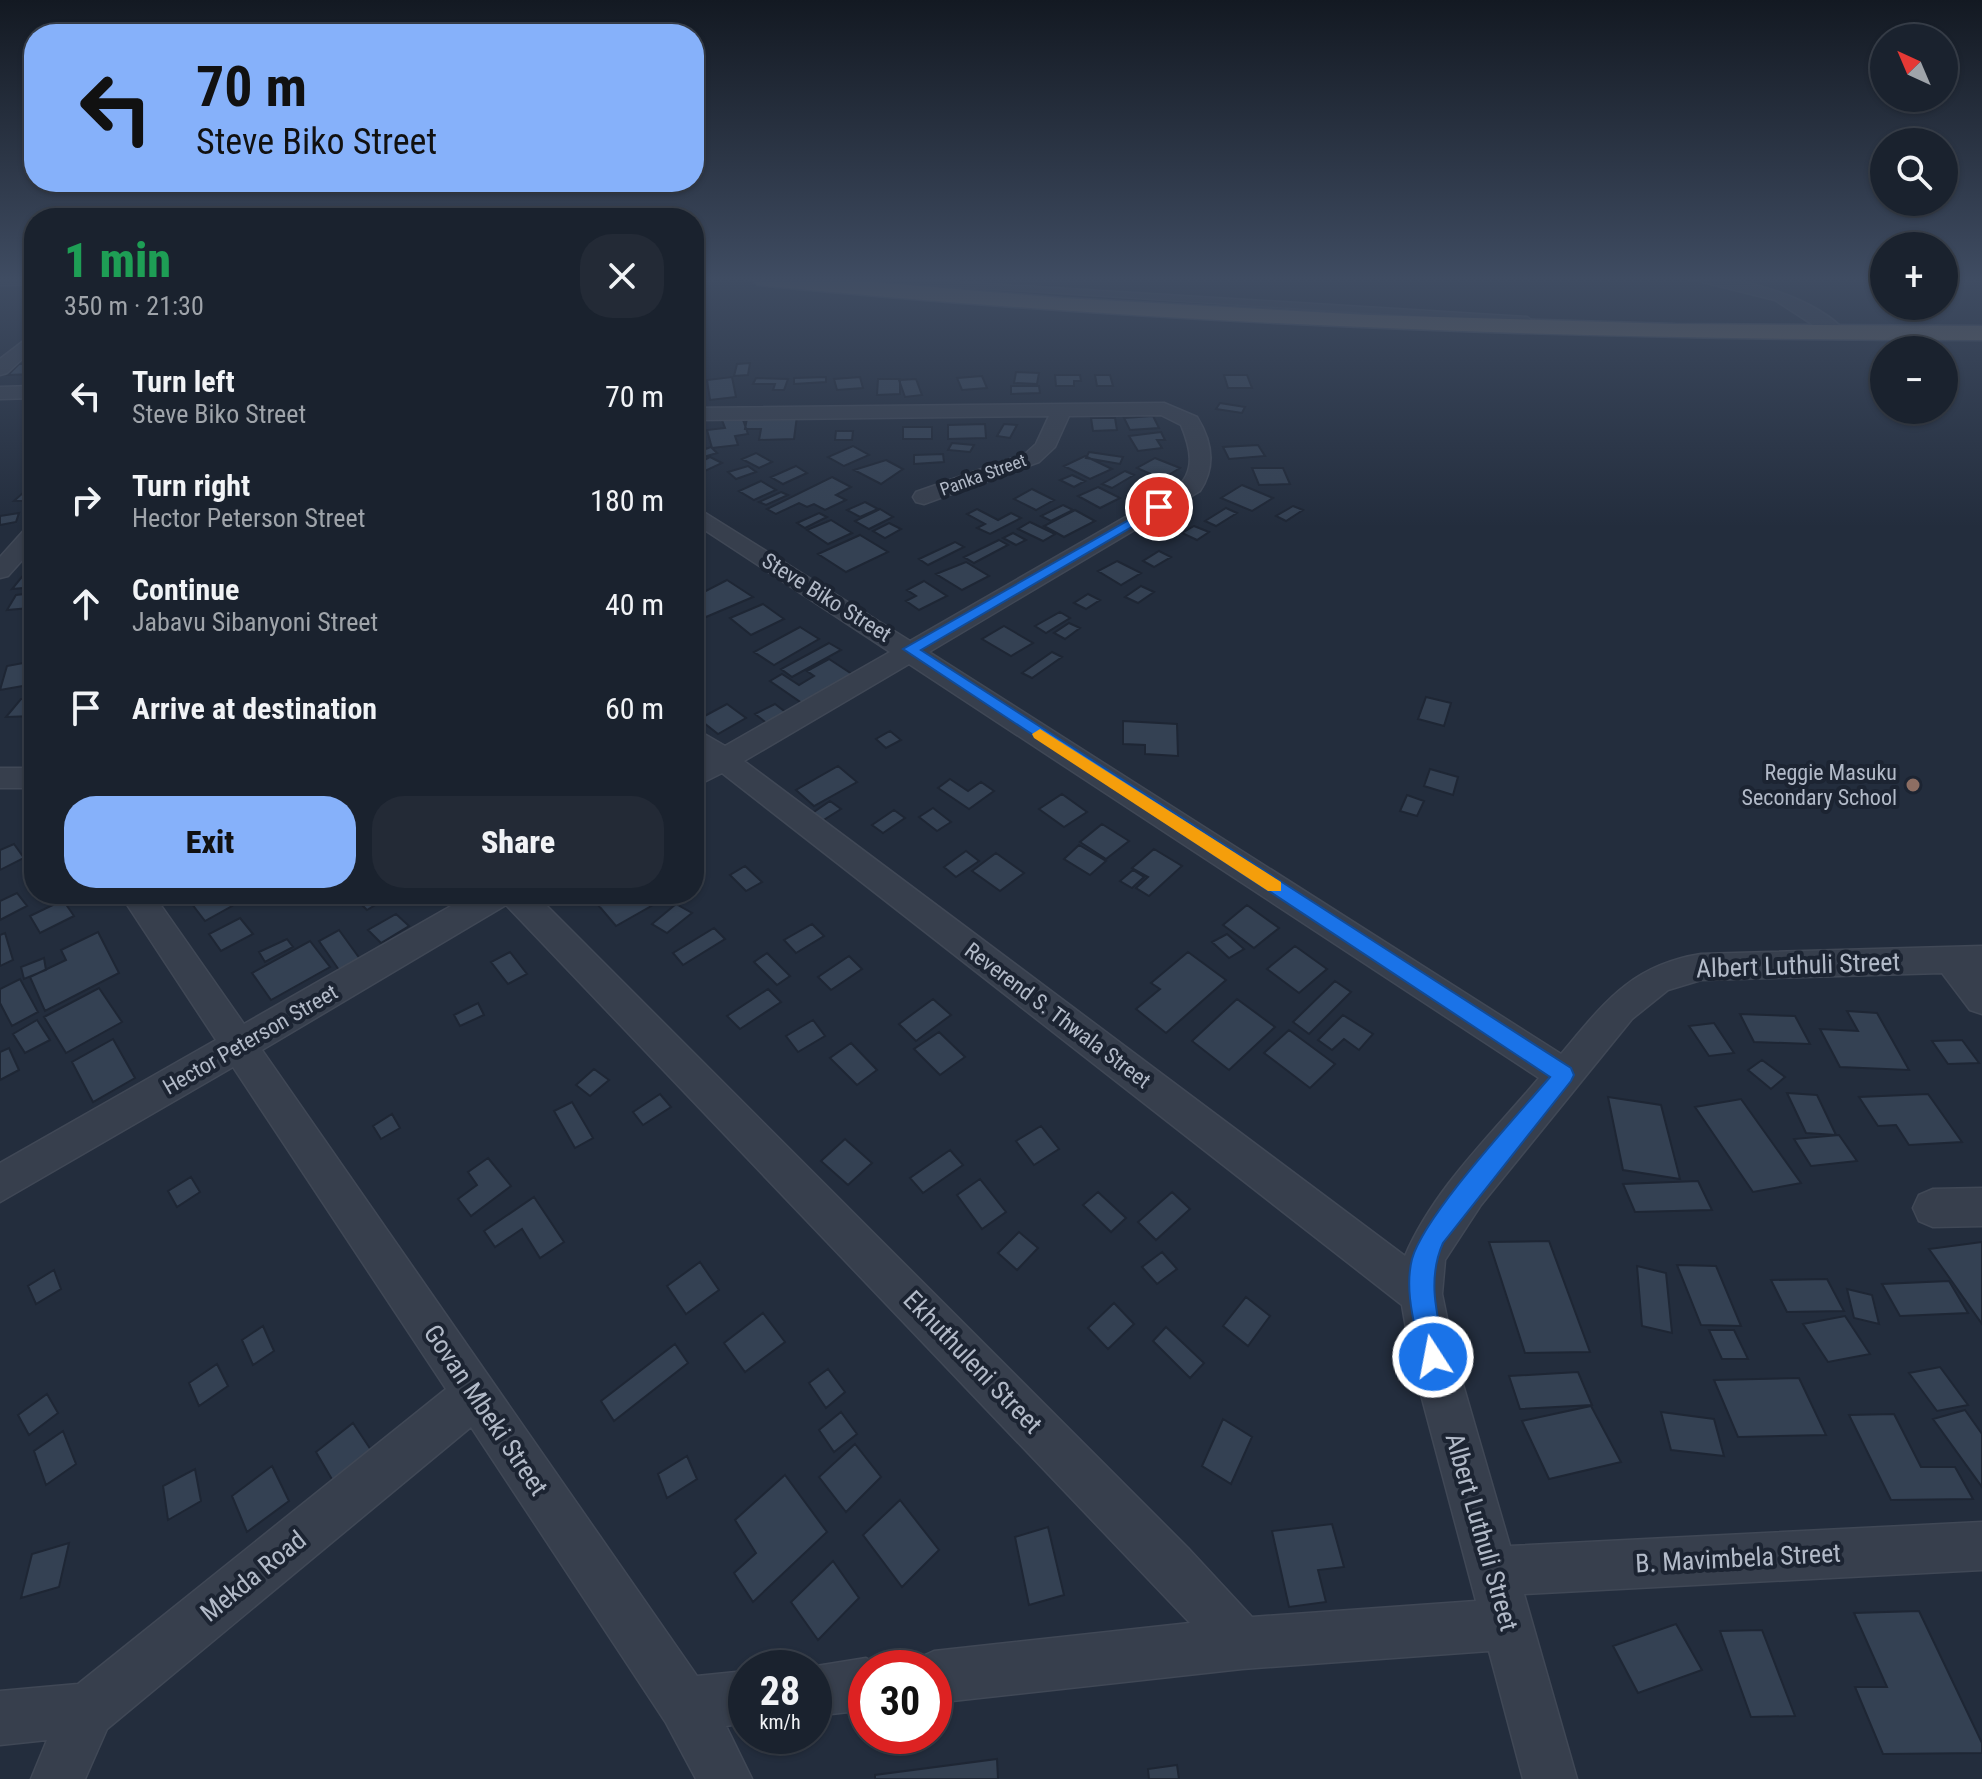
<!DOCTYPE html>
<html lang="en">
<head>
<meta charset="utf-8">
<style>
	:root { --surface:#1a222e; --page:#232a36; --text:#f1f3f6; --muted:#9fa4aa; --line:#383f4a; --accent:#86b1fa }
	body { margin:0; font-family:"Roboto Condensed",sans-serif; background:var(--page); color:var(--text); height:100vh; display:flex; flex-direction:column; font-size:30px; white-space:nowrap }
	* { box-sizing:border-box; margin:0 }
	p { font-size:26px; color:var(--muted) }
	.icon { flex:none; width:44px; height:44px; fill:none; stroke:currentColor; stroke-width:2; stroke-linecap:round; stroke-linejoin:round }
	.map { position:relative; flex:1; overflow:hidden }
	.panel { position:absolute; left:24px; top:208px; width:680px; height:696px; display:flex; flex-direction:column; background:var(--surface); border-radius:32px; box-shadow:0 2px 6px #0004,0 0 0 2px var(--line) }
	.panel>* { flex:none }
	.top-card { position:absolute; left:24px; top:24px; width:680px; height:168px; border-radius:32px; box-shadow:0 2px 6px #0004,0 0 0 2px var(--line); background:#86b1fa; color:#111; overflow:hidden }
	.needle { width:52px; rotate:316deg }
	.controls { position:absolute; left:1870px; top:24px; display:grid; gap:16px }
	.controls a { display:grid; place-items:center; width:88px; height:88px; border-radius:50%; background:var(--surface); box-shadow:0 2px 6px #0004,0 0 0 2px var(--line); font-size:40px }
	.speed { position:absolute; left:728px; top:1650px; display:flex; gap:16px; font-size:40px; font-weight:700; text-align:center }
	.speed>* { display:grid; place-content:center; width:104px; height:104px; border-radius:50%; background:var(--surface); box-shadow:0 2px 6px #0004,0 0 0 2px var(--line); line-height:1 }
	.speed small { font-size:20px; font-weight:400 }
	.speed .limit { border:12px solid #d22; background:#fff; color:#111 }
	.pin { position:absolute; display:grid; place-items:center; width:68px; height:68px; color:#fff; margin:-34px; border:4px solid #fff; border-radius:50%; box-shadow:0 2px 8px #0007 }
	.me { position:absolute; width:88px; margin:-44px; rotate:349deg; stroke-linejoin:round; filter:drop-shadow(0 0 6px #0008) }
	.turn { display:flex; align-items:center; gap:28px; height:168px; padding:0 40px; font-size:36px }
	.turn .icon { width:104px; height:104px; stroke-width:2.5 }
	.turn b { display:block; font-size:56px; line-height:68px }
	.round { display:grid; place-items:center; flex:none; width:84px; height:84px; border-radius:32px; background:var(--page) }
	.head { display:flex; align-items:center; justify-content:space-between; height:136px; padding:0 40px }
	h1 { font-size:48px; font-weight:800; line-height:60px; color:#1e9e55 }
	.action { display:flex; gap:16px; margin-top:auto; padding:16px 40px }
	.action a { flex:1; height:92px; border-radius:32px; background:var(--accent); color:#111; font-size:32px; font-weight:800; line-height:92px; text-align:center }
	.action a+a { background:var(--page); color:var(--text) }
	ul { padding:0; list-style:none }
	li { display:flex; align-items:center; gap:24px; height:104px; padding:0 40px }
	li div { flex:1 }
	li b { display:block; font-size:30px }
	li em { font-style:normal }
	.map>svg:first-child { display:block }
	.building { fill:#344153; stroke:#1e2634; stroke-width:2 }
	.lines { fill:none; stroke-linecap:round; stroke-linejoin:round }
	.service-casing { stroke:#404856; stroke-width:3 }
	.minor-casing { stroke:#404856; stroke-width:3 }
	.trunk-casing { stroke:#424a58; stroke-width:3 }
	.service { fill:#373f4d; fill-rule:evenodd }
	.minor { fill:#373f4d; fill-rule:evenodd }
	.trunk { fill:#646260; fill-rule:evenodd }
	.route { fill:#1a73e8; stroke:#114b97; stroke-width:2 }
	.slow { fill:#f59e0b }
	.education-dot { fill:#8d6e63; stroke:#1c2432; stroke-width:3 }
	.labels { text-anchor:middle; stroke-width:8; stroke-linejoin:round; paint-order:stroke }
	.far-street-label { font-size:18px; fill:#b2bac8; stroke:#1c2432 }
	.street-label { font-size:22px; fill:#b2bac8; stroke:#1c2432 }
	.poi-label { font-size:22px; fill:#b2bac8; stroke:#1c2432; text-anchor:end }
	.near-street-label { font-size:26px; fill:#b2bac8; stroke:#1c2432 }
</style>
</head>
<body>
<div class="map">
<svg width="1982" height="1779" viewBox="0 0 1982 1779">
	<rect width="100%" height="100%" fill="#232d3d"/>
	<path class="building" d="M750,363L748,375L734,376L737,364Z
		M19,364H34V374L8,375Z
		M1016,372L1039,373L1037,384L1014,383Z
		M1055,375H1080L1081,381H1074V386H1056Z
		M1095,375H1110L1113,386H1097Z
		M1224,375H1247L1252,388H1228Z
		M982,376L987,388L962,390L957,378Z
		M732,377L736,397L710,400L707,380Z
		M826,377V382L794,384V378Z
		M860,377L863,388L837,390L834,379Z
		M756,378L788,379L784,390H773L775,384H753Z
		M878,379H900V394L877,395Z
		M916,379L922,395L905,397L899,380Z
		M1011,386H1039L1040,393L1011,394Z
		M1220,403L1245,407L1242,413L1216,409Z
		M797,416L794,439L759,440L761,429H745L747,418Z
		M1153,416L1159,428L1130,430L1124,418Z
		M742,417L748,434L735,436L738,445L712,448L707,430L725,428L722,420Z
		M1091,418H1115L1117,430L1093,431Z
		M985,424L986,438L948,439V425Z
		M1004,424L1017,425L1010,438L997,436Z
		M903,427H932V439H903Z
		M836,431H853L852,440H835Z
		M1161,432L1165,440H1157L1162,448L1138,451L1129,436Z
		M952,443L974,445L970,452L948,450Z
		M1258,445L1265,456L1229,459L1223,447Z
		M853,446L869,455L844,466L828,457Z
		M711,447L717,453L697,459L694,457V453Z
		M1089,452L1123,457L1120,464L1086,458Z
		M756,453L772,462L759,468L742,459Z
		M943,454L944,462L914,464V455Z
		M1085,456L1112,469L1090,479L1064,466Z
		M710,457L722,463L705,471L694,465Z
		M1155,458L1180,468L1162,479L1137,468Z
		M886,460L903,469L881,484L854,470Z
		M748,466L756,472L736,479L728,472Z
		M796,466L807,473L783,484L771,477Z
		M1252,468H1283L1290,484L1259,485Z
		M1125,471L1134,475L1112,488L1102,484Z
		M1072,475L1085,481L1074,487L1060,480Z
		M832,477L851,487L836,495L846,500L825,510L814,504L807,507L799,503L776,514L767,509Z
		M761,481L776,490L754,500L739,491Z
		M1242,485L1273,498L1252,511L1221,498Z
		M1098,487L1120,498L1100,508L1078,496Z
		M1032,489L1054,500L1036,510L1014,499Z
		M25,491H34V501H14Z
		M781,492L788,495L766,505L759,502Z
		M865,502L878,509L860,517L847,510Z
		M1063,505L1073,510L1051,521L1041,516Z
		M1293,506L1303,510L1286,521L1276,516Z
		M1226,508L1237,513L1216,526L1205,521Z
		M880,509L893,517L869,529L855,521Z
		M977,509L998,520L1011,513L1021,518L990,534L977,528L985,524L967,514Z
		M1075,510L1095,521L1064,537L1044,526Z
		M19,513L16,522L0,525V516Z
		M819,513L827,517L805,528L797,523Z
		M831,520L852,533L828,544L807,530Z
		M1030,522L1055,534L1043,541L1018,529Z
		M889,523L901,529L885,538L873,531Z
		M1194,526L1209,532L1197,540L1182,533Z
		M1013,533L1026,540L1016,545L1003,538Z
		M860,535L888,552L846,572L818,554Z
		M999,540L1008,545L974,563L964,557Z
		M955,542L964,547L928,565L919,559Z
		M1159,551L1171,557L1154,567L1143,561Z
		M1117,561L1141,573L1121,585L1098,571Z
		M34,562V587L12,589Z
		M966,562L989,576L962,590L936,574Z
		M727,580L753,597L706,617L694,609V597Z
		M924,581L947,596L919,610L906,601L916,596L907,590Z
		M1141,586L1154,592L1138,603L1125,597Z
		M34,593L30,608L7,610L16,595Z
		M1088,594L1100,600L1086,609L1074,603Z
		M763,604L784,619L751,635L730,618Z
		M1060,612L1070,618L1046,633L1035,626Z
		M1069,623L1080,628L1065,639L1054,633Z
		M1004,626L1033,643L1011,656L982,639Z
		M800,627L819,639L774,665L754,652Z
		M829,643L841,650L792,677L781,669Z
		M1052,652L1062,657L1032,678L1022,673Z
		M829,659L861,680L812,710L770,681L782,674L799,685L814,676L807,671Z
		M34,661V684L0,690L7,666Z
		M1426,697L1451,703L1444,726L1418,719Z
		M21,699H34V716L6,717Z
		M727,704L746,718L718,734L699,719Z
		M775,704L788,714L769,725L755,714Z
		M1123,721L1177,724L1178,756L1145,754V745L1123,744Z
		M890,731L901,740L886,748L876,739Z
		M838,766L857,782L814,806L796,790Z
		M1430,769L1458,777L1453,795L1424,786Z
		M950,779L968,791L981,782L994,791L969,809L938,788Z
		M1062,794L1087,812L1064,827L1039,809Z
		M1407,795L1424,801L1417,816L1400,811Z
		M830,801L841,809L822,821L811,814Z
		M933,808L951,822L937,831L919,817Z
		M894,810L905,818L883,833L872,825Z
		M1102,824L1129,841L1106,859L1080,842Z
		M14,844L24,858L0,870V850Z
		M1079,845L1106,861L1090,875L1064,859Z
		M1154,849L1182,866L1149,896L1136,888L1148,877L1132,868Z
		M966,851L979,861L956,877L944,867Z
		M996,853L1024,873L1000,891L972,871Z
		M745,866L762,882L746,891L730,875Z
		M1133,870L1144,877L1132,888L1120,881Z
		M17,893L27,906L0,920V901Z
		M248,894L250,896L205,921L185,895Z
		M335,894H364L343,905Z
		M372,894H379L385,899L367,910L359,902Z
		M621,894H653L660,901L616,926L599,906Z
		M63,900L74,916L40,933L30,916Z
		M676,904L692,913L667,933L652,924Z
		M1247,905L1279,928L1254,948L1223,925Z
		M396,914L409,926L381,943L368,930Z
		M240,918L253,934L221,951L209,934Z
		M812,924L824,936L796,953L784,940Z
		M714,928L725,939L683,965L673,953Z
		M339,930L360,959L339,970L319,941Z
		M98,932L119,973L45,1011L30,977L66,960L61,950Z
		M5,933L13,960L0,966V935Z
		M1227,934L1244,949L1229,958L1212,942Z
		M287,939L293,947L265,962L259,952Z
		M310,941L330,967L271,1000L252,973Z
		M1295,946L1327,969L1299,993L1267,969Z
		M510,952L527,974L508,984L491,962Z
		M1188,952L1226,980L1166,1033L1136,1009L1160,989L1151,983Z
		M767,953L790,976L777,985L754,962Z
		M849,956L862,969L831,990L818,977Z
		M44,958L46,970L24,979L21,967Z
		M20,979L38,1012L12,1026L0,1003V989Z
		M1335,981L1351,992L1309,1034L1293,1022Z
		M99,988L122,1022L66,1053L44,1017Z
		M768,989L781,1002L740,1029L727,1016Z
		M933,999L951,1015L916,1041L899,1024Z
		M1237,999L1275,1027L1229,1070L1192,1041Z
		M478,1003L484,1015L460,1026L454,1015Z
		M1847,1011L1877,1013L1909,1070L1840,1067L1820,1029L1858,1031Z
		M1740,1014L1795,1016L1810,1044L1754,1042Z
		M1343,1015L1373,1034L1359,1050L1344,1039L1332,1050L1318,1040Z
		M37,1020L50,1040L25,1053L13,1034Z
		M813,1020L825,1036L798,1052L786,1036Z
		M1714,1023L1734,1053L1709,1056L1689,1026Z
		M1289,1030L1335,1064L1310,1088L1264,1053Z
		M939,1032L965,1057L940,1075L914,1049Z
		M113,1039L135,1078L93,1102L72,1062Z
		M1962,1040L1979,1063L1948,1064L1932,1041Z
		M851,1043L877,1070L857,1085L830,1058Z
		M9,1048L19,1070L0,1080V1052Z
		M1762,1060L1785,1077L1771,1089L1748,1070Z
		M594,1069L609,1080L590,1096L576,1085Z
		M1787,1093L1817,1095L1836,1135L1806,1133Z
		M660,1094L671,1107L643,1125L633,1112Z
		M1928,1094L1962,1142L1909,1145L1896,1125L1878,1126L1859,1097Z
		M1608,1097L1661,1105L1680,1179L1623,1170Z
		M1741,1099L1801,1183L1753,1192L1695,1107Z
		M572,1102L593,1138L575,1148L554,1111Z
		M392,1114L400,1128L381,1139L373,1126Z
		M1041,1126L1059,1149L1034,1165L1016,1141Z
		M1839,1135L1857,1161L1811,1166L1794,1139Z
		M845,1139L872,1163L848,1185L821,1161Z
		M950,1150L963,1165L923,1193L910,1178Z
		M488,1158L511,1186L471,1216L458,1199L477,1185L468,1172Z
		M191,1177L200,1192L177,1207L168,1191Z
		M980,1179L1006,1212L982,1229L957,1195Z
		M1698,1181L1712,1210L1635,1212L1623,1184Z
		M1098,1192L1126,1218L1111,1232L1083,1205Z
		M1172,1192L1190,1209L1156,1240L1138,1222Z
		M534,1197L564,1242L540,1258L522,1229L495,1247L484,1231Z
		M1019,1232L1038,1248L1017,1270L998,1253Z
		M1549,1241L1590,1352L1525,1353L1489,1242Z
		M1982,1242V1324L1929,1249Z
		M1162,1252L1177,1269L1157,1284L1142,1267Z
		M700,1262L719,1290L686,1314L667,1286Z
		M1677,1265L1716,1266L1741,1326L1701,1325Z
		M1637,1266L1666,1273L1672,1333L1642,1326Z
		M54,1270L61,1289L36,1304L28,1286Z
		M1827,1279L1844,1311L1787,1312L1771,1280Z
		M1949,1281L1968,1313L1900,1316L1882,1284Z
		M1847,1289L1872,1295L1879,1324L1854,1318Z
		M1246,1297L1270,1316L1248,1346L1223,1326Z
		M1114,1303L1134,1324L1108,1349L1088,1328Z
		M763,1313L785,1342L745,1372L724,1343Z
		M1845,1316L1870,1354L1828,1362L1803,1324Z
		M263,1326L274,1351L253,1365L242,1340Z
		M1166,1327L1204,1363L1190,1378L1153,1341Z
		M1709,1330H1734L1748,1359H1722Z
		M675,1344L688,1363L614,1421L601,1401Z
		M217,1364L228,1386L199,1406L189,1383Z
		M1940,1367L1968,1405L1937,1411L1909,1373Z
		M828,1369L845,1392L826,1408L809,1383Z
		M1578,1372L1592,1405L1520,1409L1509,1376Z
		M1799,1378L1826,1435L1738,1437L1714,1380Z
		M47,1394L58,1413L29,1435L18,1415Z
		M1591,1406L1621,1462L1549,1479L1522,1421Z
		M1965,1410L1982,1434V1487L1933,1419Z
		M841,1412L857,1434L834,1452L819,1430Z
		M1661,1412L1714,1419L1724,1456L1671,1450Z
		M1894,1414L1921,1467H1955L1973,1499L1891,1500L1849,1415Z
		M1223,1419L1252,1437L1231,1484L1202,1466Z
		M353,1423L371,1450L333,1481L316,1452Z
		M63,1431L76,1464L46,1485L34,1451Z
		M855,1444L881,1477L846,1512L819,1477Z
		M687,1456L697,1479L667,1498L658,1474Z
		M272,1466L289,1501L247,1532L232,1496Z
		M195,1469L201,1501L168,1520L163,1486Z
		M785,1475L827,1532L753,1602L734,1573L756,1553L735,1520Z
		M900,1500L939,1550L902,1587L863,1535Z
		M1332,1524L1344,1567L1318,1570L1326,1602L1289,1607L1272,1531Z
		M1048,1527L1064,1595L1029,1605L1015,1537Z
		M69,1543L59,1587L21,1598L32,1554Z
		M833,1561L859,1598L818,1640L791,1602Z
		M1919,1611L1982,1743V1753L1883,1754L1855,1687H1887L1854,1613Z
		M1676,1624L1702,1670L1638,1693L1613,1646Z
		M1762,1630L1795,1716L1751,1717L1720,1631Z
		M997,1759L998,1779H875V1775Z
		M1177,1765L1179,1779H1149L1148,1769Z"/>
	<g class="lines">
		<defs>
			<path id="service" d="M851,278H887L1527,317L1531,320L1527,323L855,280Z"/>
			<path id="minor" d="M0,278H34V284L0,285Z
				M1687,278C1735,274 1815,296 1848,334L1839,339L1833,338L1775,300Z
				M34,333V348L7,373L0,375V359Z
				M34,386V398L0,399V387Z
				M1164,403L1197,417C1212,441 1216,467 1200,491L929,652L1561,1054C1604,1003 1631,965 1701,954L1982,946V1014L1970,1010L1942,973L1701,980L1668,990L1632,1019L1481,1205L1445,1260L1442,1294L1455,1357L1510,1546L1982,1522V1570L1524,1594L1577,1779H1523L1489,1651L1242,1669L934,1703V1668H912L916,1659L934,1651L1190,1623L506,905L262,1050L697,1676L746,1671V1723L726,1726L752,1779H696L666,1723L471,1427L107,1729L85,1779H31L47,1740L0,1745V1691L78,1684L446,1389L233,1067L0,1202V1163L216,1040L120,894H153L244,1024L472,894H535L1188,1548L1252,1617L1476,1601L1411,1357L1402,1305L722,773L694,787V764L703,759L694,751V728L725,746L890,652L694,523V506L910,641L1176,488C1197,471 1190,447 1181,425L1161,415L1069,416L1055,447L1039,462L924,504L916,502L913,497L916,492L1025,454L1036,444L1049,416L694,420V408ZM909,664L1539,1078C1492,1134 1434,1188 1405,1256L744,761Z
				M34,526V547L8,576L0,578V557L26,528Z
				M0,768H34V788H0Z
				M1982,1188V1226L1933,1227L1919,1221L1913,1208L1919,1195L1933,1189Z
				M866,1658L885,1668H866V1710L814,1716V1668H804Z"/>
			<path id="trunk" d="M747,278H824L1063,298L1369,315L1675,324L1982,326V340C1573,340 1165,325 758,285Z"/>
		</defs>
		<use href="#service" class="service-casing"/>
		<use href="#minor" class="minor-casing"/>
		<use href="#trunk" class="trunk-casing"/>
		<use href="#service" class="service"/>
		<use href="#minor" class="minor"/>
		<use href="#trunk" class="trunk"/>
	</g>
	<linearGradient id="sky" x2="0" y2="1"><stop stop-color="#131922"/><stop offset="0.53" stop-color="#3f4c62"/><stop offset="1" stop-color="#3f4c62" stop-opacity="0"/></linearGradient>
	<rect width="1982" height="527" fill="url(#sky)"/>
	<path class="route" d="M1155,505L1166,507L921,650L1571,1068L1574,1075L1571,1081L1443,1243C1426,1281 1438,1318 1446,1357L1442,1366L1433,1369L1425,1366L1421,1357C1415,1325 1404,1291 1412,1259C1425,1214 1516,1117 1550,1077L903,649Z"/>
	<path class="slow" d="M1040,729L1281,882V891H1268L1034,738L1032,734Z"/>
	<circle class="education-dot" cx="1913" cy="785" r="8"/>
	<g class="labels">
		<g class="far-street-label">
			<text transform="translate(983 475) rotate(-20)" y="6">Panka Street</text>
		</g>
		<g class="street-label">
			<text transform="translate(827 597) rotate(32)" y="8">Steve Biko Street</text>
			<text transform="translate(1058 1015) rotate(37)" y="8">Reverend S. Thwala Street</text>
			<text transform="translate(250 1039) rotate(-30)" y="8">Hector Peterson Street</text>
		</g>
		<g class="poi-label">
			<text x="1897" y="780">Reggie Masuku<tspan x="1897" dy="25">Secondary School</tspan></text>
		</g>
		<g class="near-street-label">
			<text transform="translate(1798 965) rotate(-2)" y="9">Albert Luthuli Street</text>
			<text transform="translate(973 1362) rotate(46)" y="9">Ekhuthuleni Street</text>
			<text transform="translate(486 1410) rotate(56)" y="9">Govan Mbeki Street</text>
			<text transform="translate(1482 1532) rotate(74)" y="9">Albert Luthuli Street</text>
			<text transform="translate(1738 1558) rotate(-3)" y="9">B. Mavimbela Street</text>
			<text transform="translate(253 1576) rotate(-39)" y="9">Mekda Road</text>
		</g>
	</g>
</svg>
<div class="controls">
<a><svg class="needle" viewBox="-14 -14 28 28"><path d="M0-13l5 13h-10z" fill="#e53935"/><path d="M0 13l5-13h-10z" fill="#9fa4aa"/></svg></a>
<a><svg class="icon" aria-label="search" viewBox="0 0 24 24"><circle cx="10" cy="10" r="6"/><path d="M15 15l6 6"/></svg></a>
<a>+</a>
<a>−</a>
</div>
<div class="speed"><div>28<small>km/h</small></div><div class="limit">30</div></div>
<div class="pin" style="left:1159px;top:507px;background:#d93025"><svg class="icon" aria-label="arrive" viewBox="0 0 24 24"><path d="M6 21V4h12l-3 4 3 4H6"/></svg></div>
<svg class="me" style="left:1433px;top:1357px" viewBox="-20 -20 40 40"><circle r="17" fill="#1a73e8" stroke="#fff" stroke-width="3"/><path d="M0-11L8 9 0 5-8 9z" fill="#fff"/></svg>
<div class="top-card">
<div class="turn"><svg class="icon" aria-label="left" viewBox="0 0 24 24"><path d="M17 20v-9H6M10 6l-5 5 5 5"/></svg><div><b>70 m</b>Steve Biko Street</div></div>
</div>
<section class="panel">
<div class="head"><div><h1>1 min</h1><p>350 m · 21:30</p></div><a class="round"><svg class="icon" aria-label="close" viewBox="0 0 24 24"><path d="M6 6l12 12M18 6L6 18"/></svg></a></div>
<ul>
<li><svg class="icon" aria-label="left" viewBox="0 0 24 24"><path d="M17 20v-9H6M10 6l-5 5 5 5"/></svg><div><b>Turn left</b><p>Steve Biko Street</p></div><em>70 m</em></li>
<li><svg class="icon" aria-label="right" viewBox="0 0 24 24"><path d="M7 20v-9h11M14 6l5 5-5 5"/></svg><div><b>Turn right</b><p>Hector Peterson Street</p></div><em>180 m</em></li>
<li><svg class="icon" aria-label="ahead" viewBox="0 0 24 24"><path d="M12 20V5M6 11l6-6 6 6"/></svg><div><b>Continue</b><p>Jabavu Sibanyoni Street</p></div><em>40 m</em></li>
<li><svg class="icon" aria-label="arrive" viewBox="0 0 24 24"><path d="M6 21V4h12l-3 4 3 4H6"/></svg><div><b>Arrive at destination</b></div><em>60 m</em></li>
</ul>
<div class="action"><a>Exit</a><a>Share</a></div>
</section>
</div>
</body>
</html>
